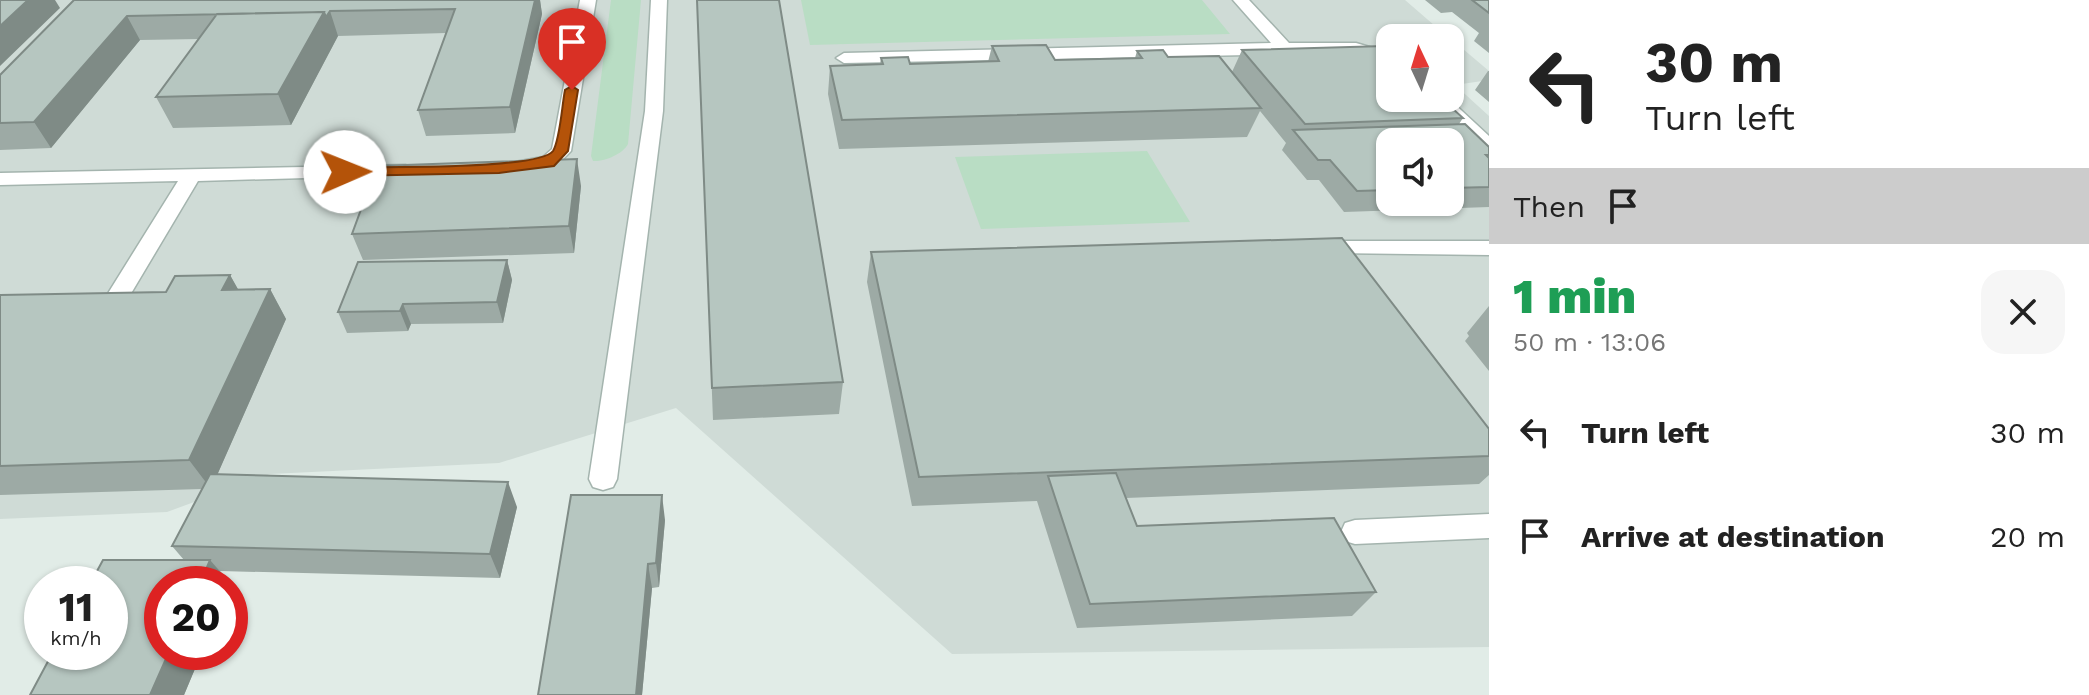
<!DOCTYPE html>
<html lang="en">
<head>
<meta charset="utf-8">
<style>
	:root { --surface:#fff; --page:#f6f6f6; --text:#222; --muted:#767676 }
	body { margin:0; font-family:"Work Sans",sans-serif; background:var(--page); color:var(--text); height:100vh; display:flex; flex-direction:column; font-size:30px; white-space:nowrap }
	* { box-sizing:border-box; margin:0 }
	p { font-size:26px; color:var(--muted) }
	.icon { flex:none; width:44px; height:44px; fill:none; stroke:currentColor; stroke-width:2; stroke-linecap:round; stroke-linejoin:round }
	.map { position:relative; flex:1; overflow:hidden }
	.sheet { display:flex; flex-direction:column; background:var(--surface); width:600px }
	.sheet>* { flex:none }
	.hud { background:#fff; color:var(--text); overflow:hidden }
	.needle { width:52px; rotate:356deg }
	.buttons { position:absolute; left:1376px; top:24px; display:grid; gap:16px }
	.buttons a { display:grid; place-items:center; width:88px; height:88px; border-radius:16px; background:var(--surface); box-shadow:0 2px 6px #0004; font-size:40px }
	.speed { position:absolute; left:24px; top:566px; display:flex; gap:16px; font-size:40px; font-weight:700; text-align:center }
	.speed>* { display:grid; place-content:center; width:104px; height:104px; border-radius:50%; background:var(--surface); box-shadow:0 2px 6px #0004; line-height:1 }
	.speed small { font-size:20px; font-weight:400 }
	.speed .limit { border:12px solid #d22; background:#fff; color:#111 }
	.pin { position:absolute; display:grid; place-items:center; width:68px; height:68px; color:#fff; margin:-82px -34px; border-radius:50% 50% 50% 0; rotate:-45deg; box-shadow:0 0 8px #0007 }
	.pin .icon { rotate:45deg }
	.me { position:absolute; width:88px; margin:-44px; rotate:89deg; stroke-linejoin:round; filter:drop-shadow(0 0 6px #0008) }
	.turn { display:flex; align-items:center; gap:28px; height:168px; padding:0 24px; font-size:36px }
	.turn .icon { width:104px; height:104px; stroke-width:2.5 }
	.turn b { display:block; font-size:56px; line-height:68px }
	.then { display:flex; align-items:center; height:76px; padding:0 24px; background:#0003; gap:16px; font-size:30px }
	.round { display:grid; place-items:center; flex:none; width:84px; height:84px; border-radius:24px; background:var(--page) }
	.summary { display:flex; align-items:center; justify-content:space-between; height:136px; padding:0 24px }
	h1 { font-size:48px; font-weight:800; line-height:60px; color:#1e9e55 }
	ul { padding:0; list-style:none }
	li { display:flex; align-items:center; gap:24px; height:104px; padding:0 24px }
	li div { flex:1 }
	li b { display:block; font-size:30px }
	li em { font-style:normal }
	main { display:flex; flex:1; min-height:0 }
	.map>svg:first-child { display:block }
	.built { fill:#cfdbd6; fill-rule:evenodd }
	.green { fill:#b9ddc4 }
	.lines { fill:none; stroke-linecap:round; stroke-linejoin:round }
	.service-casing { stroke:#a4b4ae; stroke-width:3 }
	.minor-casing { stroke:#a4b4ae; stroke-width:3 }
	.service { fill:#fff; fill-rule:evenodd }
	.minor { fill:#fff; fill-rule:evenodd }
	.wall { fill:#9daaa5; fill-rule:evenodd }
	.shaded-wall { fill:#7f8b86 }
	.building { fill:#b6c6c0; stroke:#7f8b86; stroke-width:2 }
	.route { fill:#b45309; stroke:#753606; stroke-width:2 }
</style>
</head>
<body>
<main>
<div class="map">
<svg width="1489" height="695" viewBox="0 0 1489 695">
	<rect width="100%" height="100%" fill="#e1ece7"/>
	<path class="built" d="M14,0H1405L1449,38H1390V98H1450V38L1489,71V80L1455,85L1489,116V647L952,654L676,408L499,463L270,474L167,512L0,519V12ZM1390,142H1450V202H1390Z"/>
	<path class="green" d="M611,0H641L628,144C623,154 604,162 593,161L591,156Z
		M801,0H1202L1230,34L810,45Z
		M1147,151L1190,222L981,229L955,157Z"/>
	<g class="lines">
		<defs>
			<path id="service" d="M580,0H596L571,151L556,166L515,170L512,166L515,162L543,157L552,149Z
				M1233,0H1249L1289,43H1356L1390,53V63L1355,53L844,63L836,58L844,53L1271,43Z
				M1429,98H1448L1489,136V152L1482,150Z
				M405,165L412,167L415,171L412,175L198,181L117,317H101L97,311L178,181L0,185V173Z
				M1340,241H1489V255L1332,253L1329,248L1332,243Z
				M1489,514V538L1355,544L1345,541L1341,532L1345,523L1355,520Z"/>
			<path id="minor" d="M651,0H667L663,111L617,479L613,487L603,490L593,487L589,479L645,111Z"/>
		</defs>
		<use href="#service" class="service-casing"/>
		<use href="#minor" class="minor-casing"/>
		<use href="#service" class="service"/>
		<use href="#minor" class="minor"/>
	</g>
	<path class="wall" d="M74,0H540L542,14L515,133L426,136L418,110L446,33L338,36L291,125L173,128L156,97L199,39L140,40L51,148L0,150V75Z
		M697,0L843,382L839,414L713,420Z
		M1425,0H1489V53L1474,41L1479,33L1452,12L1441,13Z
		M992,46L1055,60L1135,58L1137,51L1232,72L1242,50L1463,118L1459,124L1489,147V207L1344,212L1319,180H1307L1282,150L1286,143L1260,111L1247,137L839,149L828,94L830,66L880,64L881,58L910,64L988,62ZM1390,142H1450V202H1390Z
		M1488,71H1489V102L1475,90Z
		M581,186L574,253L363,260L352,234Z
		M871,252L1489,429V475L1479,484L1126,498L1137,526L1376,592L1352,616L1077,628L1037,501L912,506L867,282Z
		M507,260L512,280L503,323L411,324L408,331L347,333L338,312Z
		M230,275L238,290L270,289L286,319L217,475L517,507L500,578L220,571L231,584L230,586V584L162,652H202L184,695H30L184,560L172,546L202,489L0,495V295L166,292Z
		M1489,306V371L1465,341L1469,336L1467,333Z
		M665,520L659,587L652,588L642,695H538Z"/>
	<path class="shaded-wall" d="M28,0H55L60,8L0,66V26Z
		M535,0H540L542,14L515,133L510,107Z
		M330,11L338,36L291,125L278,94L324,12Z
		M127,16L140,40L51,148L34,122Z
		M577,159L581,186L574,253L569,226Z
		M507,260L512,280L503,323L497,302Z
		M230,275L247,305L222,290Z
		M270,289L286,319L211,489L189,460Z
		M403,304L411,324L408,331L400,311Z
		M508,482L517,507L500,578L490,554Z
		M662,495L665,520L659,587L656,563Z
		M210,560L231,584L230,586V584H200Z
		M648,564L652,588L642,695H636Z
		M169,652H202L184,695H150Z"/>
	<path class="building" d="M0,0H28L0,26Z
		M74,0H535L510,107L418,110L455,9L330,11L326,17L324,12L127,16L34,122L0,123V75Z
		M697,0H779L843,382L712,388Z
		M1472,0H1489V13Z
		M324,12L278,94L156,97L217,14Z
		M1046,45L1055,60L1142,58L1137,51L1163,50L1168,57L1219,56L1261,108L842,120L830,66L883,64L881,58L908,57L910,64L999,61L992,46Z
		M1385,46L1390,50V98H1441L1463,118L1305,124L1242,50Z
		M1465,124L1489,147V155H1486L1489,158V187L1450,188V142H1390V190L1357,191L1330,160H1318L1293,130Z
		M577,159L569,226L352,234L377,166Z
		M1342,238L1489,429V456L919,477L871,252Z
		M507,260L497,302L403,304L400,311L338,312L358,262Z
		M230,275L222,290L270,289L189,460L0,466V295L166,292L175,276Z
		M1116,473L1137,526L1334,518L1376,592L1090,604L1048,476Z
		M210,474L508,482L490,554L172,546Z
		M571,495H662L656,563L648,564L636,695H538Z
		M103,560H210L200,584H162V652H169L150,695H30L53,652H110V584H90Z"/>
	<path class="route" d="M572,86L578,90L568,151L554,166L499,173L345,176L338,172L345,167C377,167 539,170 553,151C560,140 562,105 565,90Z"/>
</svg>
<div class="buttons">
<a><svg class="needle" viewBox="-14 -14 28 28"><path d="M0-13l5 13h-10z" fill="#e53935"/><path d="M0 13l5-13h-10z" fill="#767676"/></svg></a>
<a><svg class="icon" aria-label="sound" viewBox="0 0 24 24"><path d="M4 9h4l5-4v14l-5-4H4zM17 9q2 3 0 6"/></svg></a>
</div>
<div class="speed"><div>11<small>km/h</small></div><div class="limit">20</div></div>
<div class="pin" style="left:572px;top:90px;background:#d93025"><svg class="icon" aria-label="arrive" viewBox="0 0 24 24"><path d="M6 21V4h12l-3 4 3 4H6"/></svg></div>
<svg class="me" style="left:345px;top:172px" viewBox="-20 -20 40 40"><circle r="19" fill="#fff"/><path d="M0-13L10 11 0 6-10 11z" fill="#b45309"/></svg>
</div>
<section class="sheet">
<div class="hud">
<div class="turn"><svg class="icon" aria-label="left" viewBox="0 0 24 24"><path d="M17 20v-9H6M10 6l-5 5 5 5"/></svg><div><b>30 m</b>Turn left</div></div>
<div class="then">Then<svg class="icon" aria-label="arrive" viewBox="0 0 24 24"><path d="M6 21V4h12l-3 4 3 4H6"/></svg></div>
</div>
<div class="summary"><div><h1>1 min</h1><p>50 m · 13:06</p></div><a class="round"><svg class="icon" aria-label="close" viewBox="0 0 24 24"><path d="M6 6l12 12M18 6L6 18"/></svg></a></div>
<ul>
<li><svg class="icon" aria-label="left" viewBox="0 0 24 24"><path d="M17 20v-9H6M10 6l-5 5 5 5"/></svg><div><b>Turn left</b></div><em>30 m</em></li>
<li><svg class="icon" aria-label="arrive" viewBox="0 0 24 24"><path d="M6 21V4h12l-3 4 3 4H6"/></svg><div><b>Arrive at destination</b></div><em>20 m</em></li>
</ul>
</section>
</main>
</body>
</html>
